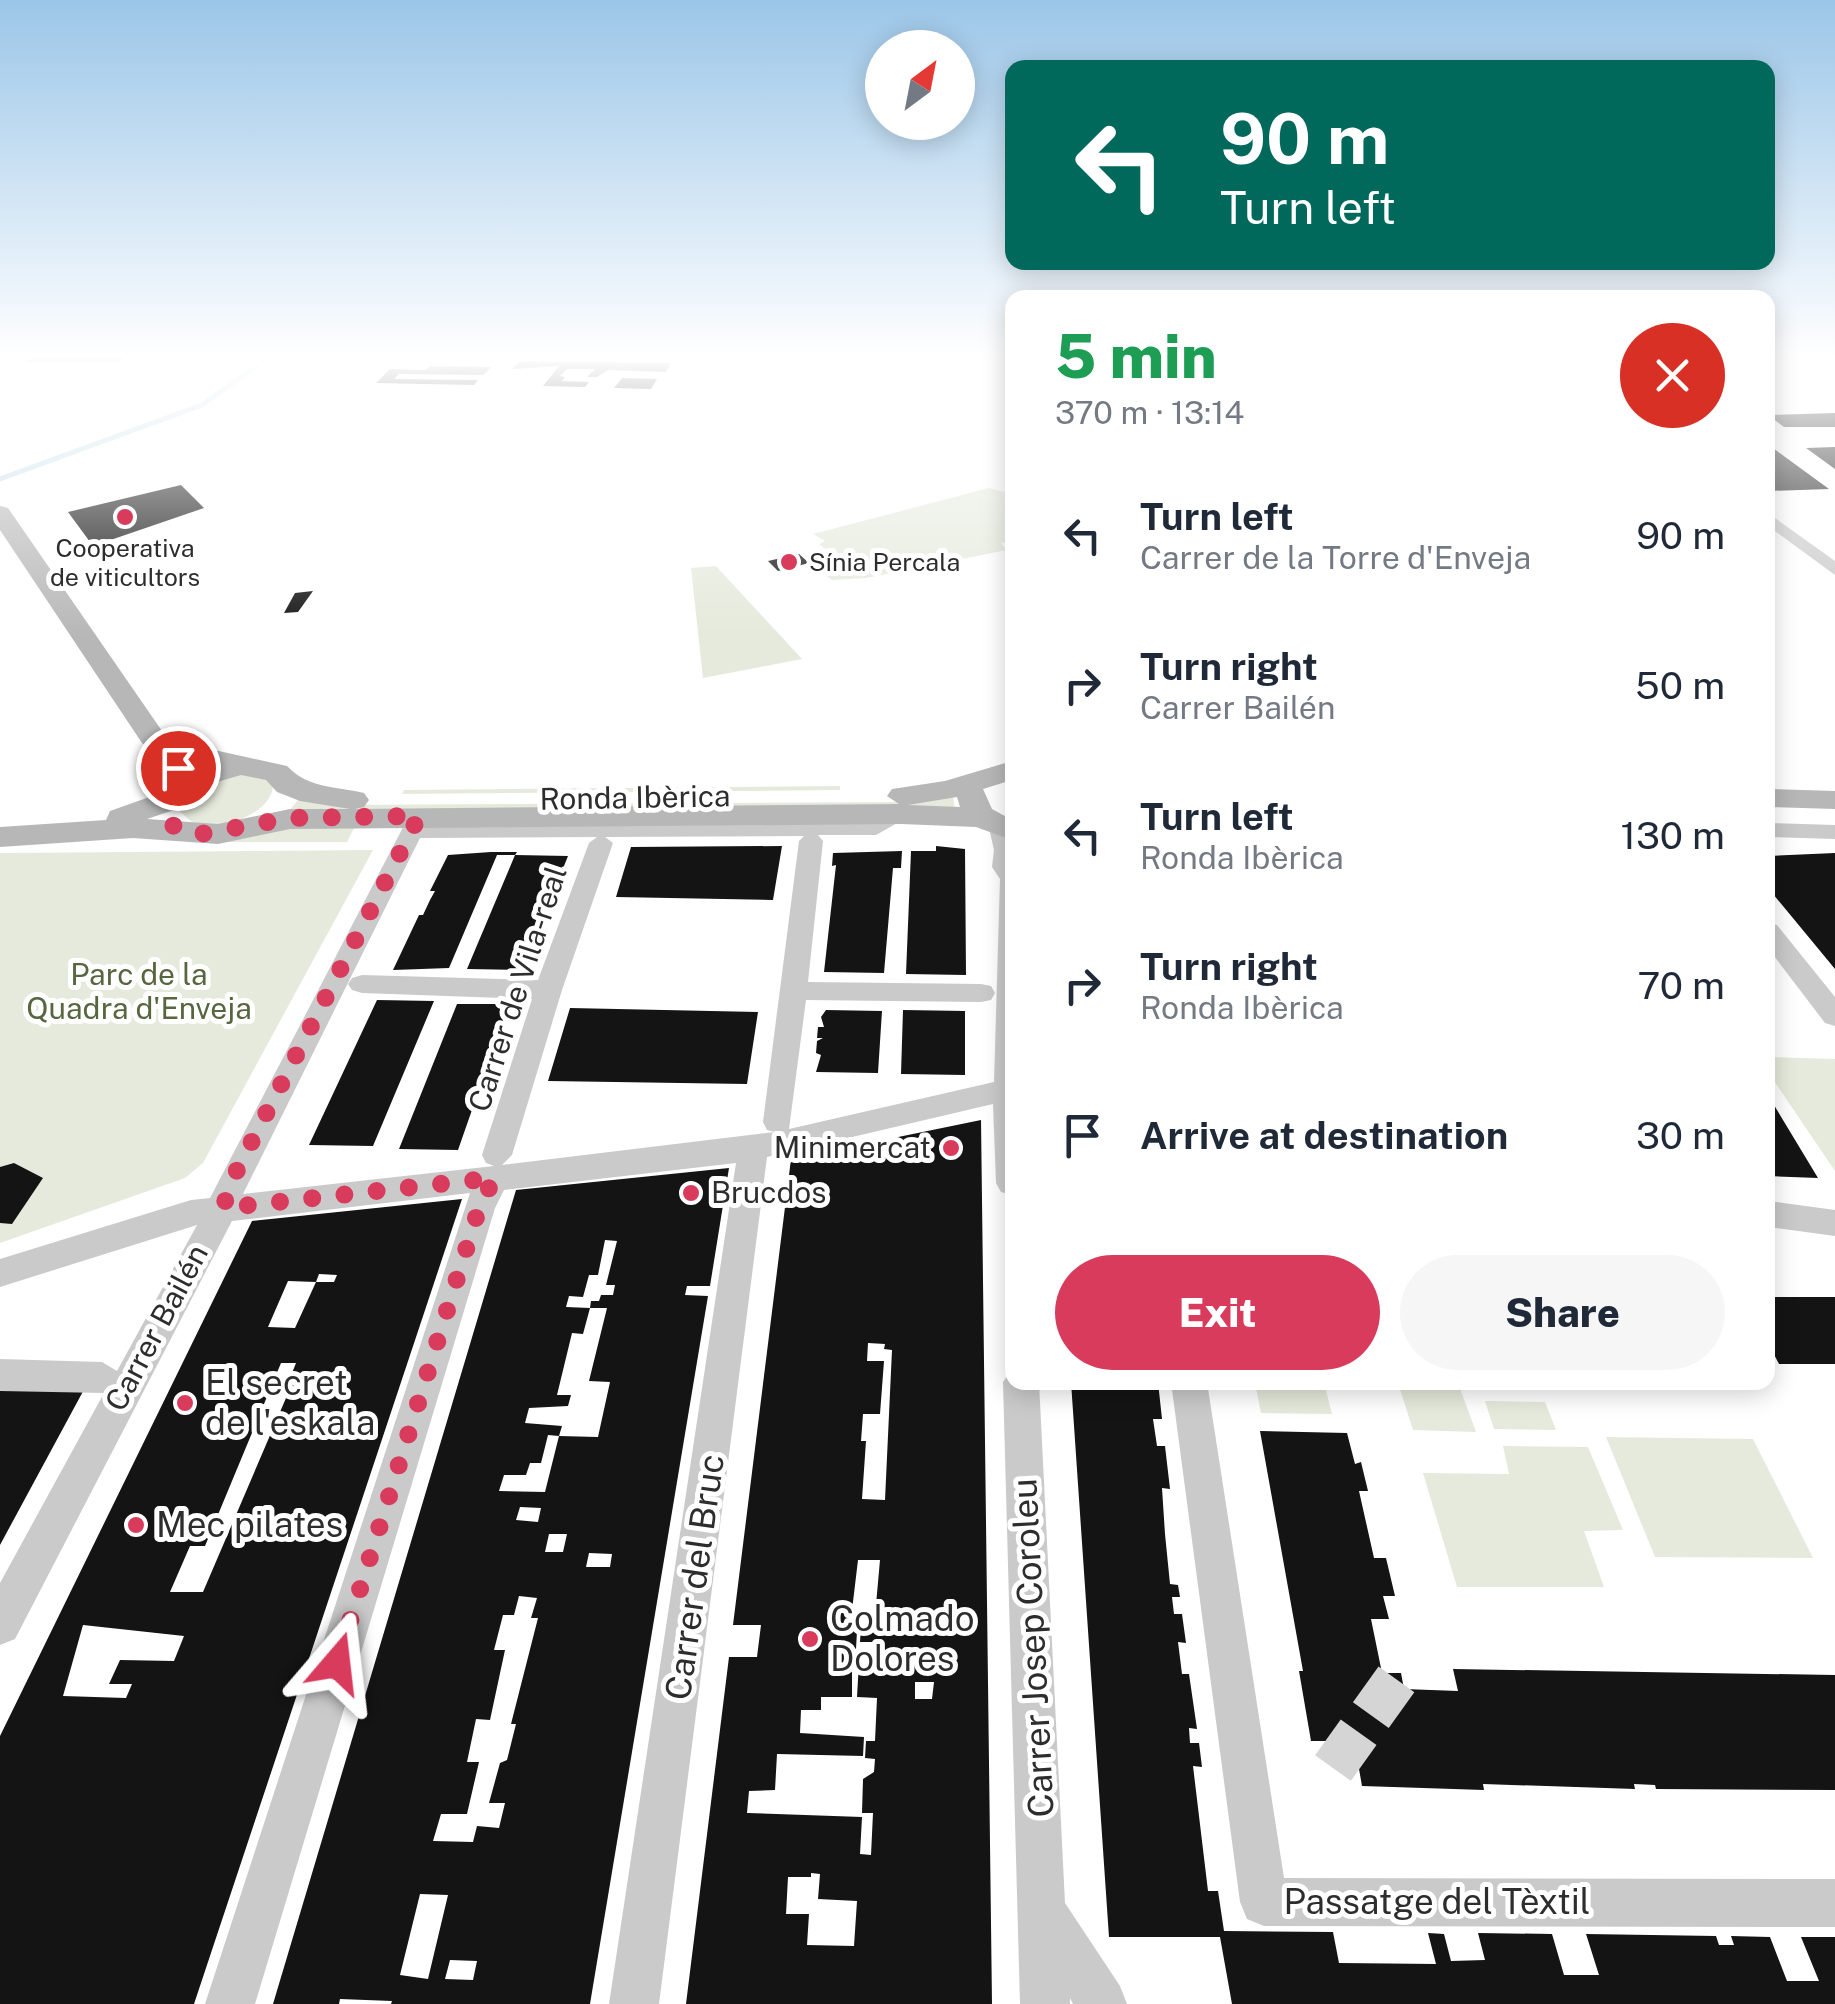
<!DOCTYPE html>
<html lang="en">
<head>
<meta charset="utf-8">
<style>
	:root { --surface:#fff; --page:#f6f6f7; --text:#1f2937; --muted:#747a83; --accent:#d93b5c }
	body { margin:0; font-family:"Public Sans",sans-serif; background:var(--page); color:var(--text); height:100vh; display:flex; flex-direction:column; font-size:38px; white-space:nowrap }
	* { box-sizing:border-box; margin:0 }
	p { font-size:32px; color:var(--muted) }
	.icon { flex:none; width:55px; height:55px; fill:none; stroke:currentColor; stroke-width:2; stroke-linecap:round; stroke-linejoin:round }
	.map { position:relative; flex:1; overflow:hidden }
	.panel { position:absolute; left:1005px; top:290px; width:770px; height:1100px; display:flex; flex-direction:column; background:var(--surface); border-radius:20px; box-shadow:0 5px 25px #0003 }
	.panel>* { flex:none }
	.guide { position:absolute; left:1005px; top:60px; width:770px; height:210px; border-radius:20px; box-shadow:0 5px 25px #0003; background:#00695c; color:#fff; overflow:hidden }
	.needle { width:65px; rotate:32deg }
	.buttons { position:absolute; left:865px; top:30px; display:grid; gap:20px }
	.buttons a { display:grid; place-items:center; width:110px; height:110px; border-radius:50%; background:var(--surface); box-shadow:0 5px 25px #0003; font-size:50px }
	.pin { position:absolute; display:grid; place-items:center; width:85px; height:85px; color:#fff; margin:-42px; border:5px solid #fff; border-radius:50%; box-shadow:0 2px 10px #0007 }
	.me { position:absolute; width:110px; margin:-55px; rotate:17deg; stroke-linejoin:round; filter:drop-shadow(0 0 8px #0008) }
	.turn { display:flex; align-items:center; gap:35px; height:210px; padding:0 50px; font-size:45px }
	.turn .icon { width:130px; height:130px; stroke-width:2.5 }
	.turn b { display:block; font-size:70px; line-height:85px }
	.round { display:grid; place-items:center; flex:none; width:105px; height:105px; border-radius:52px; background:var(--page) }
	.headline { display:flex; align-items:center; justify-content:space-between; height:170px; padding:0 50px }
	h1 { font-size:60px; font-weight:800; line-height:75px; color:#1e9e55 }
	.button { display:flex; gap:20px; margin-top:auto; padding:20px 50px }
	.button a { flex:1; height:115px; border-radius:60px; background:var(--accent); color:#fff; font-size:40px; font-weight:800; line-height:115px; text-align:center }
	.button a+a { background:var(--page); color:var(--text) }
	ul { padding:0; list-style:none }
	li { display:flex; align-items:center; gap:30px; height:150px; padding:0 50px }
	li div { flex:1 }
	li b { display:block; font-size:38px }
	li em { font-style:normal }
	.map>svg:first-child { display:block }
	.green { fill:#e5eadc }
	.lines { fill:none; stroke-linecap:round; stroke-linejoin:round }
	.stream { stroke:#c9e1e9; stroke-width:5 }
	.building { fill:#141414; fill-rule:evenodd }
	.street-tunnel { stroke:#d5d5d5; stroke-width:44; stroke-dasharray:44 21; stroke-linecap:butt }
	.street { fill:#cacaca; fill-rule:evenodd }
	.secondary { fill:#b7b7b7; fill-rule:evenodd }
	.route { stroke:#d93b5c; stroke-width:18; stroke-dasharray:0 32.4 }
	.poi-dot { fill:#d93b5c; stroke:#fff; stroke-width:4 }
	.labels { text-anchor:middle; stroke-width:10; stroke-linejoin:round; paint-order:stroke }
	.far-poi-label { font-size:25px; fill:#2d2d2d; stroke:#fff }
	.street-label { font-size:30px; fill:#2d2d2d; stroke:#fff }
	.park-label { font-size:30px; fill:#56663e; stroke:#fff }
	.poi-label { font-size:30px; fill:#2d2d2d; stroke:#fff; text-anchor:end }
	.near-poi-label { font-size:35px; fill:#2d2d2d; stroke:#fff; text-anchor:start }
	.near-street-label { font-size:35px; fill:#2d2d2d; stroke:#fff }
</style>
</head>
<body>
<div class="map">
<svg width="1835" height="2004" viewBox="0 0 1835 2004">
	<rect width="100%" height="100%" fill="#fff"/>
	<path class="green" d="M989,488L1012,494V540L1001,543L1007,550L866,578L832,580L809,563L835,556L819,544L825,541L813,534Z
		M716,566L802,659L703,678L691,568Z
		M233,774L263,777L273,786C271,815 218,833 193,822C188,820 185,815 180,812L182,799L197,787Z
		M840,786V790L402,794L404,790Z
		M953,797L955,810L288,812L299,799L329,805L897,802Z
		M289,826H355L347,842H214Z
		M373,850L203,1163L185,1178L0,1243V853Z
		M1768,1057L1835,1059V1171L1768,1072Z
		M1255,1383H1324L1332,1414L1261,1413Z
		M1398,1383H1458L1476,1432L1413,1430Z
		M1485,1401L1545,1402L1556,1430L1494,1429Z
		M1606,1437L1753,1439L1813,1558L1655,1557Z
		M1503,1446L1588,1447L1623,1530L1584,1531L1604,1587H1457L1423,1473L1509,1474Z"/>
	<g class="lines">
		<path class="stream" d="M0,479L202,405L270,357"/>
	</g>
	<path class="building" d="M33,357H126L118,362H25Z
		M519,361L671,363L666,372L608,370L597,377H587L595,369H567L560,376L565,377L562,381L589,382L585,387L543,386L559,366L512,369Z
		M430,366L491,367L483,375L399,374L394,379L478,380L474,385L376,383L390,369L426,370Z
		M622,378L657,379L651,389L614,388Z
		M1835,413V427H1784L1768,415Z
		M1835,447V469L1806,448Z
		M1773,448L1829,489L1768,491V449Z
		M181,485L204,508L93,546L68,512Z
		M799,554L809,563L778,571L768,561Z
		M313,591L298,612L284,613L295,593Z
		M782,846L773,900L616,897L631,847Z
		M936,846L965,849L966,975L906,974L911,851H936Z
		M902,851L901,868H893L884,973L824,972L836,865L832,866L833,853Z
		M491,852H517L515,855H497L449,968L393,970L419,915H423L430,900L435,891H430L448,855Z
		M1835,853V969L1768,888V856Z
		M515,855L568,856L528,956H524L518,970L467,969Z
		M377,1000L434,1001L373,1146L309,1145Z
		M457,1004H509L458,1150L399,1149Z
		M570,1008L758,1012L747,1084L548,1081Z
		M826,1010L882,1011L878,1073L816,1072L821,1055L816,1053L817,1041L823,1038H817L818,1027H824L821,1017Z
		M903,1010L965,1011V1075L901,1074Z
		M1768,1095L1774,1105L1818,1178L1768,1176Z
		M981,1120L992,2004H686L729,1657H757L761,1625H733L791,1159ZM868,1343L885,1344L884,1349L892,1350L885,1500L862,1499L866,1441H861L863,1414H880L884,1361H867ZM858,1560H880L874,1627H861L860,1642H877L876,1663L859,1662L857,1697L877,1698L875,1741H866L865,1758L875,1759L874,1772L863,1779L862,1813H873L871,1855L860,1854L862,1817L747,1813L749,1791L775,1790L777,1754L863,1756L864,1737L800,1733L801,1710H821V1697H852V1649H856L857,1631L851,1630L850,1627ZM915,1682H934L932,1699H915ZM811,1873L820,1874L818,1899L857,1901L854,1946L807,1945L809,1914H786L788,1877H811Z
		M14,1163L43,1178L12,1224L0,1223V1167Z
		M729,1168L710,1286H687L685,1295L708,1296L590,2004H391L392,2001L340,1999L339,2004H273L516,1190ZM605,1240L617,1241L606,1285H615L613,1295H601L599,1301H591L590,1308H607L589,1381L610,1382L598,1437L559,1436L562,1426L525,1423L529,1408L568,1406L571,1395H557L572,1333L583,1334L590,1308L566,1307L569,1296L583,1297L589,1275H598ZM548,1435L559,1436L545,1492L499,1491L504,1475H526L530,1463H541ZM520,1507L541,1508L538,1522L516,1520ZM549,1534H567L563,1552H545ZM589,1553L612,1554L610,1567H586ZM519,1596L537,1598L531,1618H538L511,1724H516L507,1760L500,1763L489,1803H505L499,1828L477,1826L473,1842L433,1841L441,1814H467L479,1762H467L476,1719L490,1720L505,1650H494L503,1615H514ZM420,1894L448,1895L428,1979L400,1975ZM450,1960L477,1961L473,1980L445,1979Z
		M462,1199L194,2004H0V1736L252,1221ZM319,1274L337,1275L334,1282H316L295,1328L268,1327L288,1281L316,1282ZM281,1363H296L290,1378L295,1377L203,1592H170L190,1546H205ZM83,1625L184,1636L174,1661L120,1660L109,1684H132L126,1698L63,1696Z
		M1768,1297H1835V1364H1779L1768,1343Z
		M0,1380L87,1384L0,1545Z
		M1071,1382H1158L1162,1419H1153L1157,1446H1165L1170,1489L1162,1488L1165,1534L1170,1584L1178,1585L1180,1597H1172L1174,1614H1182L1186,1643L1178,1642L1182,1674H1189L1197,1729L1189,1728L1190,1743H1199L1202,1767L1193,1766L1208,1891H1218L1224,1931L1333,1932L1339,1963L1436,1964L1428,1933L1444,1934L1451,1961L1485,1960L1478,1933L1552,1934L1564,1975H1599L1586,1934L1716,1936L1719,1945H1734L1731,1936L1770,1937L1787,1981H1819L1801,1937H1835V2004H1232L1220,1937H1109Z
		M1260,1431L1347,1433L1355,1464L1361,1462L1368,1491H1359L1374,1558H1386L1395,1596H1383L1389,1619H1371L1382,1673H1401L1404,1689L1458,1691L1453,1669L1835,1675V1790L1656,1789L1655,1785L1634,1784L1635,1789L1483,1784L1484,1790L1362,1786L1359,1769L1333,1768L1328,1741H1311L1299,1671H1303Z"/>
	<g class="lines">
		<path class="street-tunnel" d="M1333,1768L1401,1673"/>
		<path class="street" d="M1768,513L1835,561V575L1768,526Z
			M901,807L913,814L876,835H818L823,841L808,982L981,984L991,986L995,993L991,1000L981,1002L806,1000L789,1129L994,1082L1000,879L992,867L994,850L989,828L993,823H1009L1012,828V1195L1001,1192L996,1183L993,1104L767,1157L659,2004H609L736,1163L504,1190L495,1208L255,2004H205L470,1193L232,1221L15,1639L0,1645V1583L104,1393L0,1391V1359L102,1362L117,1371L197,1225L0,1287V1259L191,1200L210,1198L411,812H427L431,817L427,824L871,821ZM804,836L799,841L763,1122L767,1130L775,1132L502,1165L512,1155L562,990L613,843L605,837ZM597,837L589,843L538,980L362,975L352,978L348,984L352,990L362,993L532,999L482,1155L486,1163L494,1166L243,1194L420,838Z
			M1768,823L1835,825V839L1768,837Z
			M1768,923L1777,925L1835,997V1026L1825,1023L1768,948Z
			M1768,1201L1835,1210V1236L1768,1227Z
			M1012,1369V1382H1039L1065,1903L1120,1986L1127,2004H1073L1070,1998V2004H1020L1003,1382Z
			M1171,1382H1207L1284,1878L1835,1879V1927L1264,1926L1247,1919L1240,1902Z"/>
		<path class="secondary" d="M0,506L8,508L162,731L178,742L287,766C309,789 335,786 364,793L369,800L364,807L355,809L899,804L887,796L892,789L945,781L1012,761V780L983,789L992,809L1012,820V840L976,827L901,824L290,829L218,844L133,838L0,847V827L106,820L110,811L155,795L185,771L203,767L156,754L142,743L0,530ZM241,775L266,780L277,792L300,801L350,809H290L218,824L147,819L177,809L207,785ZM957,797L960,807L908,805Z
			M1768,789L1835,791V809L1768,807Z"/>
	</g>
	<linearGradient id="sky" x2="0" y2="1"><stop stop-color="#9bc6e8"/><stop offset="0.56" stop-color="#fff"/><stop offset="1" stop-color="#fff" stop-opacity="0"/></linearGradient>
	<rect width="1835" height="637" fill="url(#sky)"/>
	<g class="lines">
		<path class="route" d="M178,768V790L165,809L167,820L176,828L195,835L290,818L419,816L232,1180L223,1208L494,1178L479,1208L337,1663"/>
	</g>
	<g class="poi-dot">
		<circle cx="125" cy="517" r="10"/>
		<circle cx="789" cy="562" r="10"/>
		<circle cx="951" cy="1148" r="10"/>
		<circle cx="691" cy="1193" r="10"/>
		<circle cx="185" cy="1403" r="10"/>
		<circle cx="136" cy="1525" r="10"/>
		<circle cx="810" cy="1639" r="10"/>
	</g>
	<g class="labels">
		<g class="far-poi-label">
			<text x="125" y="557">Cooperativa<tspan x="125" dy="29">de viticultors</tspan></text>
			<text x="809" y="571" text-anchor="start">Sínia Percala</text>
		</g>
		<g class="street-label">
			<text transform="translate(635 798) rotate(-1)" y="10">Ronda Ibèrica</text>
			<text transform="translate(518 989) rotate(-72)" y="10">Carrer de Vila-real</text>
			<text transform="translate(157 1328) rotate(-62)" y="10">Carrer Bailén</text>
		</g>
		<g class="park-label">
			<text x="139" y="985">Parc de la<tspan x="139" dy="34">Quadra d'Enveja</tspan></text>
		</g>
		<g class="poi-label">
			<text x="931" y="1158">Minimercat</text>
			<text x="711" y="1203" text-anchor="start">Brucdos</text>
		</g>
		<g class="near-poi-label">
			<text x="205" y="1395">El secret<tspan x="205" dy="40">de l'eskala</tspan></text>
			<text x="156" y="1537">Mec pilates</text>
			<text x="830" y="1631">Colmado<tspan x="830" dy="40">Dolores</tspan></text>
		</g>
		<g class="near-street-label">
			<text transform="translate(695 1577) rotate(-82)" y="12">Carrer del Bruc</text>
			<text transform="translate(1033 1648) rotate(-93)" y="12">Carrer Josep Coroleu</text>
			<text x="1437" y="1914">Passatge del Tèxtil</text>
		</g>
	</g>
</svg>
<div class="buttons">
<a><svg class="needle" viewBox="-14 -14 28 28"><path d="M0-13l5 13h-10z" fill="#e53935"/><path d="M0 13l5-13h-10z" fill="#747a83"/></svg></a>
</div>
<div class="pin" style="left:178px;top:768px;background:#d93025"><svg class="icon" aria-label="arrive" viewBox="0 0 24 24"><path d="M6 21V4h12l-3 4 3 4H6"/></svg></div>
<svg class="me" style="left:337px;top:1663px" viewBox="-20 -20 40 40"><path d="M0-17L14 15 0 8-14 15z" fill="#d93b5c" stroke="#fff" stroke-width="4"/></svg>
<div class="guide">
<div class="turn"><svg class="icon" aria-label="left" viewBox="0 0 24 24"><path d="M17 20v-9H6M10 6l-5 5 5 5"/></svg><div><b>90 m</b>Turn left</div></div>
</div>
<section class="panel">
<div class="headline"><div><h1>5 min</h1><p>370 m · 13:14</p></div><a class="round" style="background:#d93025;color:#fff"><svg class="icon" aria-label="close" viewBox="0 0 24 24"><path d="M6 6l12 12M18 6L6 18"/></svg></a></div>
<ul>
<li><svg class="icon" aria-label="left" viewBox="0 0 24 24"><path d="M17 20v-9H6M10 6l-5 5 5 5"/></svg><div><b>Turn left</b><p>Carrer de la Torre d'Enveja</p></div><em>90 m</em></li>
<li><svg class="icon" aria-label="right" viewBox="0 0 24 24"><path d="M7 20v-9h11M14 6l5 5-5 5"/></svg><div><b>Turn right</b><p>Carrer Bailén</p></div><em>50 m</em></li>
<li><svg class="icon" aria-label="left" viewBox="0 0 24 24"><path d="M17 20v-9H6M10 6l-5 5 5 5"/></svg><div><b>Turn left</b><p>Ronda Ibèrica</p></div><em>130 m</em></li>
<li><svg class="icon" aria-label="right" viewBox="0 0 24 24"><path d="M7 20v-9h11M14 6l5 5-5 5"/></svg><div><b>Turn right</b><p>Ronda Ibèrica</p></div><em>70 m</em></li>
<li><svg class="icon" aria-label="arrive" viewBox="0 0 24 24"><path d="M6 21V4h12l-3 4 3 4H6"/></svg><div><b>Arrive at destination</b></div><em>30 m</em></li>
</ul>
<div class="button"><a>Exit</a><a>Share</a></div>
</section>
</div>
</body>
</html>
